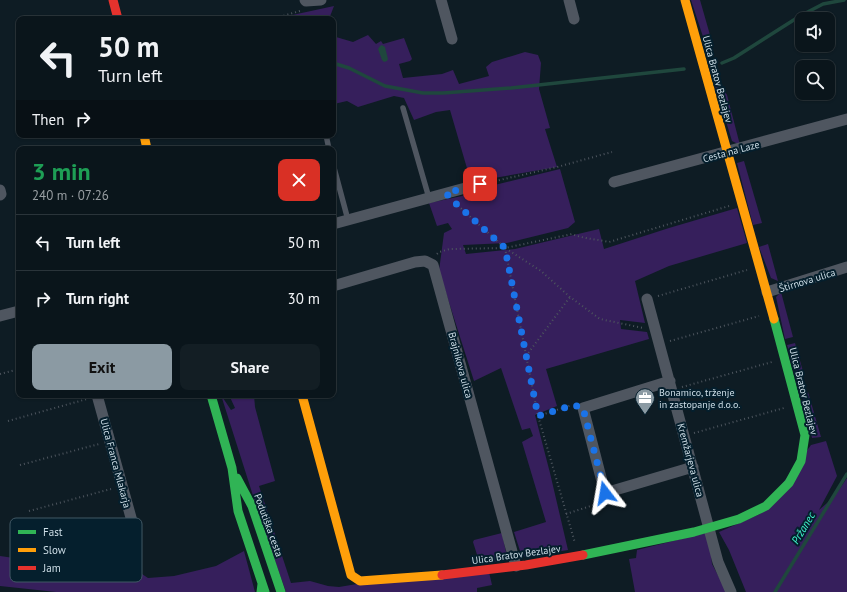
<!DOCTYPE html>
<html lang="en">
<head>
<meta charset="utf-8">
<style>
	:root { --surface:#0a151b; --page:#131e24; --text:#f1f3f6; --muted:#999fa3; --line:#2a343a; --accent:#8b9aa3 }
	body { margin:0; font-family:"PT Sans",sans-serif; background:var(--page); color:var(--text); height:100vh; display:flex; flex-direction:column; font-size:15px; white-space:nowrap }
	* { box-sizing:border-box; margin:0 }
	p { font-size:13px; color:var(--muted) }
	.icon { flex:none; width:22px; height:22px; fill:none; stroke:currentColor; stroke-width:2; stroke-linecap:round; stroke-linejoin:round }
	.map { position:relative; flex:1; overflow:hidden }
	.side { position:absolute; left:16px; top:146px; width:320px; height:252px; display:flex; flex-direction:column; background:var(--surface); border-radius:8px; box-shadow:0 1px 3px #0004,0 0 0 1px var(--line) }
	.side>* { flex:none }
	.hud { position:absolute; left:16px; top:16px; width:320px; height:122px; border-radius:8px; box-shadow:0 1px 3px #0004,0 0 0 1px var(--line); background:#0a151b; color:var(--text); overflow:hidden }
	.tools { position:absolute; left:795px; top:12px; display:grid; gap:8px }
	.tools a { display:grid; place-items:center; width:40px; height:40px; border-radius:8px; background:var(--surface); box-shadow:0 1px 3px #0004,0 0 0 1px var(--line); font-size:20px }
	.pin { position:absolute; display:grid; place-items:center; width:34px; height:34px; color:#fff; margin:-17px; border-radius:8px; box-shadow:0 2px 6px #0006 }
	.me { position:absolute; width:44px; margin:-22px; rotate:346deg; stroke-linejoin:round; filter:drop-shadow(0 0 3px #0008) }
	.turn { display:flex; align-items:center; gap:14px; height:84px; padding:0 16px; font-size:18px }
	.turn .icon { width:52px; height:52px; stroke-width:2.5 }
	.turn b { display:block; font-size:28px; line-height:34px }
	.then { display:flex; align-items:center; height:38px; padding:0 16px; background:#0003; gap:8px; font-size:15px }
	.round { display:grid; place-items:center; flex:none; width:42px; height:42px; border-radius:8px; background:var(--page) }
	.summary { display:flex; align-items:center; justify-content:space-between; height:68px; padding:0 16px }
	h1 { font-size:24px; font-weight:600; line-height:30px; color:#1e9e55 }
	.action { display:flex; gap:8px; margin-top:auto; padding:8px 16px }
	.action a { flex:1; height:46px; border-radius:8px; background:var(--accent); color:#111; font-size:16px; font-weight:600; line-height:46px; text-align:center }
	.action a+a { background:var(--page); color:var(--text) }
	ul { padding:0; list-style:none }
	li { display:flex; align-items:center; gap:12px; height:56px; padding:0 16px; border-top:1px solid var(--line) }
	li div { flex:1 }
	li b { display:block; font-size:15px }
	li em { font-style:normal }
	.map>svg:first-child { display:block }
	.green { fill:#361f5c }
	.water { fill:#1f473d }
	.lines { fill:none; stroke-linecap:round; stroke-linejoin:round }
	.stream { stroke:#1f473d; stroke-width:3.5 }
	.path { stroke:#4d555e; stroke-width:2; stroke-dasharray:1 3; stroke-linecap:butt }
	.lane { stroke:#4f5660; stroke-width:5.5 }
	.street { stroke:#4f5660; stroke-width:11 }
	.fast { stroke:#30b455; stroke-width:9 }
	.slow { stroke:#ff9f0a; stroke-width:9 }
	.jam { stroke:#e5322d; stroke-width:9 }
	.route { stroke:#1a73e8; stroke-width:7; stroke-dasharray:0 12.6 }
	.labels { text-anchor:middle; stroke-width:4; stroke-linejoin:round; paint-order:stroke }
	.street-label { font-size:10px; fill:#cedee7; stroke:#051f2d }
	.poi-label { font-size:10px; fill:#cedee7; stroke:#051f2d; text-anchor:start }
	.water-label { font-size:11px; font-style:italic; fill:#40fbce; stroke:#051f2d }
	.key { fill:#051f2d; stroke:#415865; stroke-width:1 }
	.key-label { font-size:11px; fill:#cedee7 }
</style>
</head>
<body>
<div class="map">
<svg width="847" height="592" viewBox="0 0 847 592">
	<rect width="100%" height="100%" fill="#0e1c24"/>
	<path class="green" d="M691,0H700L710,35L707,49Z
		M334,6L329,19H274Z
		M333,29L336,37L353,42L368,35L376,44L381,41L383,44L404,38L412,59L410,61L399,64L403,78L442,74L453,70L459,84L489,76L486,67L492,62L525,52L538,55L541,63L539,89L550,128L545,129L557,167L471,182L450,110L436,112L414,120L404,98L394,96L358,107L347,101L334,104Z
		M713,79L724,90L727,95L740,145L732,141Z
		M744,161L762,223L753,225L737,163Z
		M560,169L575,222L568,228L507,243L463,245L466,254L515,249L599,229L604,249L669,228L737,208L747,243L669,266L635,281L645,323L620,320L621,329L647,332L649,339L546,369L557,406L535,415L550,473L568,550L525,557L520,551L514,532L546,522L522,442L533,436L530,428L522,430L501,368L474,381L439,271L444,233L452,229L448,223L437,226L429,203L462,196L486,187Z
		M768,244L778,281L771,278L759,247Z
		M781,292L793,337L785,339L776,297Z
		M795,343L804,375H800L796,372L787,345Z
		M808,392L821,437L812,438L803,398Z
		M221,395L231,410L235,408L229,395H254L255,407L275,481L259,486L291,583L310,581L328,586L339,587L363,583L489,572L492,585L477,588V592H286L263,527Z
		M826,441L837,476L819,510L834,497L847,478V592H746L729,550L719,532L760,514L811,445Z
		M502,533L507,557L501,561L480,564L473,542L474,540Z
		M705,533L710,545L712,564L727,592H635L629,559L636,558L637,550Z
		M128,537L136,560L139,572L148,578L174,576L216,566L244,551L255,592H56L0,586V556L35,561Z"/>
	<path class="water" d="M382,45L385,47L388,59L387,61L384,62L382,60L378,49L380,46Z"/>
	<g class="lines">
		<path class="stream" d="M333,63L349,68L385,86L423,93H443L511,88L684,69
			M722,63L734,58L800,16L823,4L844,0
			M775,592L847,474"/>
		<path class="path" d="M272,19L300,11
			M491,182L557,167L612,152
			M455,203L505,248L541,271L570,297L600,319L643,328
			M505,248L538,416L575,543
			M437,254L439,252L450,249L505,248L572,234C584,239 596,239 609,242L729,206
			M658,296L747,270
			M670,341L759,316
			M526,356L570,297
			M0,374L19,369
			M682,387L772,362
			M538,416L572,405
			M8,421L87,399
			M694,433L784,408
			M20,465L99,444
			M29,511L111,489
			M566,514L597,504L599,502
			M45,556L124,535"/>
		<path class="lane" d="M403,108L429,198
			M326,135L329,149
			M333,164L348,220"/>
		<path class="street" d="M305,0L306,1L321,0
			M441,0L452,39
			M569,0L574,19
			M614,182L847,119
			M0,190L1,194L0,195
			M333,224L480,184
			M333,286L415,262L425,261L433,265L516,566
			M767,292L847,267
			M647,299L718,562L731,592
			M0,316L19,311
			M670,381L583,408L605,493L693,467
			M97,395L135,532"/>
		<path class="fast" d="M211,395L232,468L238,511L265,592
			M237,478L252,506L281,592
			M583,555L694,532L739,519L766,506L789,483L801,461L805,435L774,319
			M261,592L262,584"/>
		<path class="slow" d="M685,0L774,319
			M144,135L147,149
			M302,395L351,575L360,581L442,575"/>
		<path class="jam" d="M113,0L118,19
			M442,575L526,565L583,555"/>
	</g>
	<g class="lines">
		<path class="route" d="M480,184L446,193L453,201L505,248L538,416L573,405L583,408L605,493"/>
	</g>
	<defs>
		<symbol id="office-pin" viewBox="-11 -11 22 30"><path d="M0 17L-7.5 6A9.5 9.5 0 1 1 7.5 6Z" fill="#8b9aa3" stroke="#051f2d"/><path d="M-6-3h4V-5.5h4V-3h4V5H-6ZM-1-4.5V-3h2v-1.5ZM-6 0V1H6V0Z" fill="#fff"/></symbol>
	</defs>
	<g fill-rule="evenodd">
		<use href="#office-pin" x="634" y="387" width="22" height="30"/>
	</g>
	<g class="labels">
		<g class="street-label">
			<text transform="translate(718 79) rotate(75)" y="4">Ulica Bratov Bezlajev</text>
			<text transform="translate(731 151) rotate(-15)" y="4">Cesta na Laze</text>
			<text transform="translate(807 280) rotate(-17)" y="4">Štirnova ulica</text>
			<text transform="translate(461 365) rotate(75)" y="4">Brajnikova ulica</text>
			<text transform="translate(804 391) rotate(76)" y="4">Ulica Bratov Bezlajev</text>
			<text transform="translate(691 460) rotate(75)" y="4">Kremžarjeva ulica</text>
			<text transform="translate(116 463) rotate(75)" y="4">Ulica Franca Mlakarja</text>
			<text transform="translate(269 525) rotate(70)" y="4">Podutiška cesta</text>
			<text transform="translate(516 554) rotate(-8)" y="4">Ulica Bratov Bezlajev</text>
		</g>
		<g class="poi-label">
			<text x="659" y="396">Bonamico, trženje<tspan x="659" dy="12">in zastopanje d.o.o.</tspan></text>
		</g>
		<g class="water-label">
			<text transform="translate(803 528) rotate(-59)" y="4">Pržanec</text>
		</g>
	</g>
	<rect x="10" y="518" width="132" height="64" rx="6" class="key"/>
	<rect x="18" y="530" width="18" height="4" fill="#30b455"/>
	<rect x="18" y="548" width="18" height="4" fill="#ff9f0a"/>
	<rect x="18" y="566" width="18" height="4" fill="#e5322d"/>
	<g class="key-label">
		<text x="43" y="536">Fast</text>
		<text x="43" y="554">Slow</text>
		<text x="43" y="572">Jam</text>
	</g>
</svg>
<div class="tools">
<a><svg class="icon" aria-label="sound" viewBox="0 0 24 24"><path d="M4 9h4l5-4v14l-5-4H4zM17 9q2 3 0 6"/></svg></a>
<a><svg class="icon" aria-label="search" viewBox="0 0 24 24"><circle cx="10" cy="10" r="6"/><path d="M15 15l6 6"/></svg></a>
</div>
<div class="pin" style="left:480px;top:184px;background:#d93025"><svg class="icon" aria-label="arrive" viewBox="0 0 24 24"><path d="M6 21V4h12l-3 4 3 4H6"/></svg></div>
<svg class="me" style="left:605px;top:493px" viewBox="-20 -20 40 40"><path d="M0-17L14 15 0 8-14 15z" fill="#1a73e8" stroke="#fff" stroke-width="4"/></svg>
<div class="hud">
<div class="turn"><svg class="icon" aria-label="left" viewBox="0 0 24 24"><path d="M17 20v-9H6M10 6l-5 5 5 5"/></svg><div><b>50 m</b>Turn left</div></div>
<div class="then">Then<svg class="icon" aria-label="right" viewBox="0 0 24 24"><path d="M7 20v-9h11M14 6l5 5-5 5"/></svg></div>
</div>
<section class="side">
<div class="summary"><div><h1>3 min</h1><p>240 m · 07:26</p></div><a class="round" style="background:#d93025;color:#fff"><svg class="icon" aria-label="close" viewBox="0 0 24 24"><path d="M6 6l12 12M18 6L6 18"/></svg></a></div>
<ul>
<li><svg class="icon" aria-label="left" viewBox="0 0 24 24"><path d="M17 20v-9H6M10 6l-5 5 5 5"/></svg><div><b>Turn left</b></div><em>50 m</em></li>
<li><svg class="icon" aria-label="right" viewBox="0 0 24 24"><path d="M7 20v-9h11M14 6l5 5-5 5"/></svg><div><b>Turn right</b></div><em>30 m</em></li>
</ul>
<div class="action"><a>Exit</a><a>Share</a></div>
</section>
</div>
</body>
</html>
